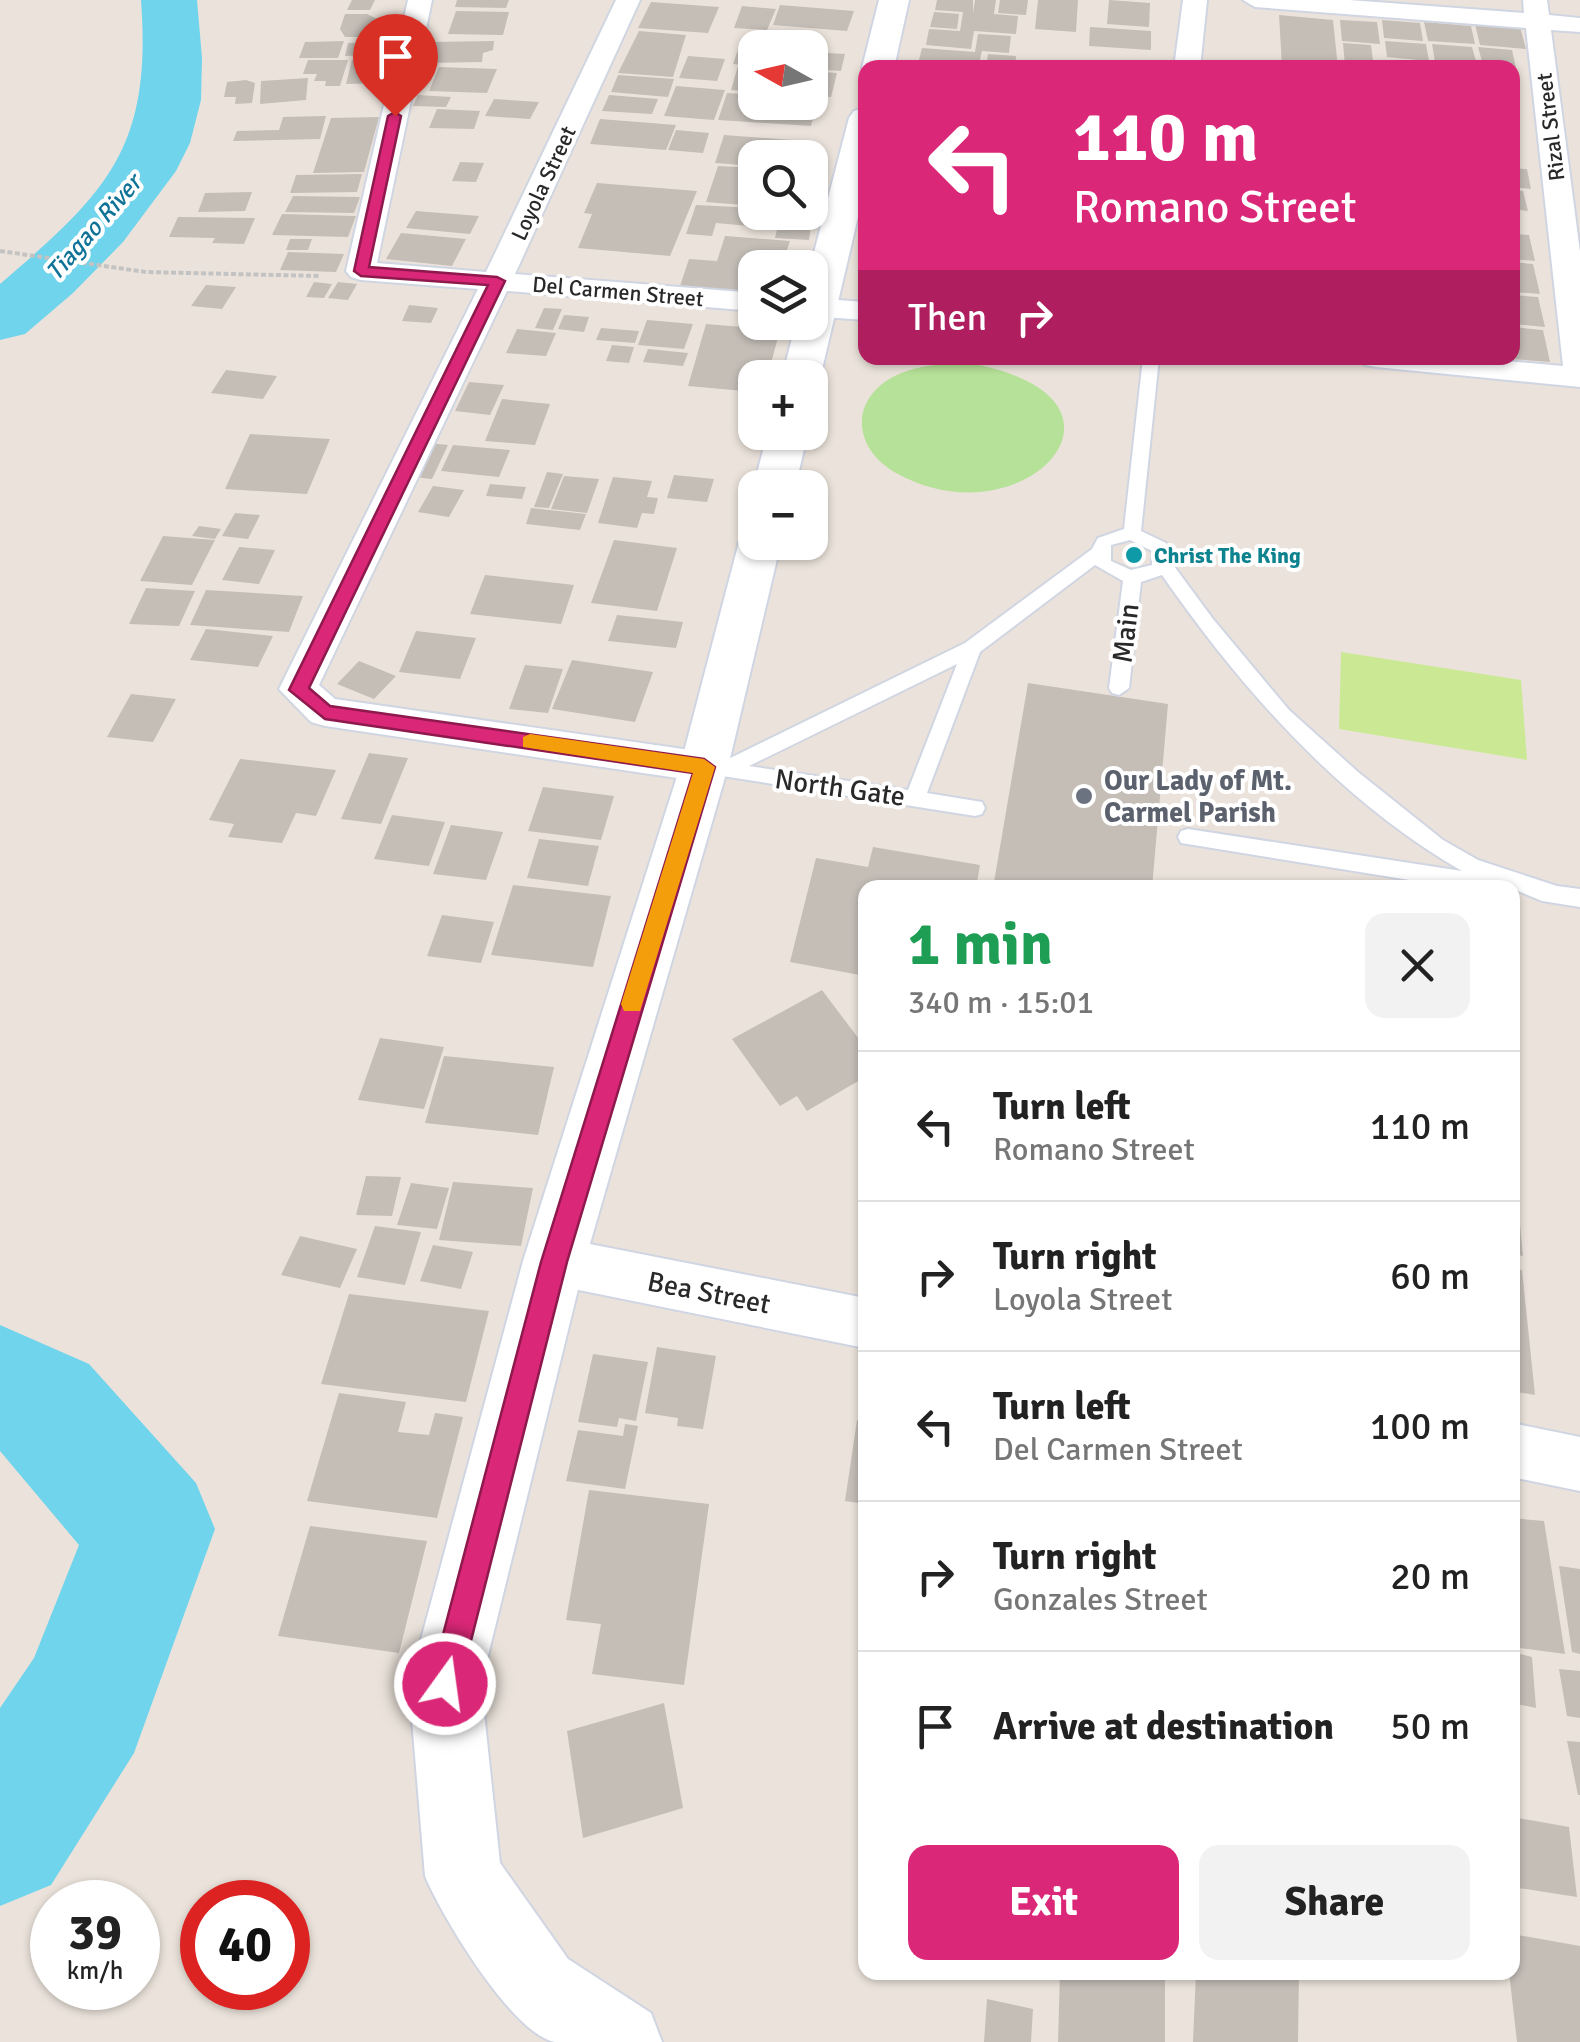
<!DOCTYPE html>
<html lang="en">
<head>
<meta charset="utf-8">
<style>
	:root { --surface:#fff; --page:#f2f2f2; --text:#222; --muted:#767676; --line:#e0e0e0; --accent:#db2777 }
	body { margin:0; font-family:Signika,sans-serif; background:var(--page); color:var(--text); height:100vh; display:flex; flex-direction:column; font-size:38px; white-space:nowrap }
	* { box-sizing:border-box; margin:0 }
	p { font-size:32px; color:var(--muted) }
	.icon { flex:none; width:55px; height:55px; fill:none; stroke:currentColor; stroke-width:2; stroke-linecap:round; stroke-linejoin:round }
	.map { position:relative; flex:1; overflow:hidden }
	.details { position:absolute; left:858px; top:880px; width:662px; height:1100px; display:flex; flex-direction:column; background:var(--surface); border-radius:20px; box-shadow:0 2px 8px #0004 }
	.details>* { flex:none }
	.hud { position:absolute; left:858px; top:60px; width:662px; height:305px; border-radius:20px; box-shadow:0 2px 8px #0004; background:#db2777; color:#fff; overflow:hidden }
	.needle { width:65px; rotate:278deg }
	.controls { position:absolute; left:738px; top:30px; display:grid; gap:20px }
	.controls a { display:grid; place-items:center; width:90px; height:90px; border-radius:20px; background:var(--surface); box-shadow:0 2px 8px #0004; font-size:50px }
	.speed { position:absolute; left:30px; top:1880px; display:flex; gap:20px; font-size:50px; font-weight:700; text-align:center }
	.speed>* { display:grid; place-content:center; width:130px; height:130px; border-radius:50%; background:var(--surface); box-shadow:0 2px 8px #0004; line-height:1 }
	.speed small { font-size:25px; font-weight:400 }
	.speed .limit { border:15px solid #d22; background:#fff; color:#111 }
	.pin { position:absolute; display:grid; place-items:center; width:85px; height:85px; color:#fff; margin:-102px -42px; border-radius:50% 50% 50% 0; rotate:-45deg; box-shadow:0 0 10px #0007 }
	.pin .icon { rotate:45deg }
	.me { position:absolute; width:110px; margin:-55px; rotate:14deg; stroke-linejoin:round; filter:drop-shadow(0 0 8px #0008) }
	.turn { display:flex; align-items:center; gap:35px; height:210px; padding:0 50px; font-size:45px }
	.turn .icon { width:130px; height:130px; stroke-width:2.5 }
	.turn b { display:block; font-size:70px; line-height:85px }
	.then { display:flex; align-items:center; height:95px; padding:0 50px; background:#0003; gap:20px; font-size:38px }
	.round { display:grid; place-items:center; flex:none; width:105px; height:105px; border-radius:20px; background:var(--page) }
	.headline { display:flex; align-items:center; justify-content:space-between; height:170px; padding:0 50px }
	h1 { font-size:60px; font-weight:700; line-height:75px; color:#1e9e55 }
	.action { display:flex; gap:20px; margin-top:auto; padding:20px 50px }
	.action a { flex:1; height:115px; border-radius:20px; background:var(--accent); color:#fff; font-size:40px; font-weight:700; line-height:115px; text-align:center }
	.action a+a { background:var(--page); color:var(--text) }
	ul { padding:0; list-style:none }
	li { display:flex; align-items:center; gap:30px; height:150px; padding:0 50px; border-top:2px solid var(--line) }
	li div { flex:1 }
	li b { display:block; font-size:38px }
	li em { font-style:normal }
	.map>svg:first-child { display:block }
	.green { fill:#b6e198 }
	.pitch { fill:#cbe994 }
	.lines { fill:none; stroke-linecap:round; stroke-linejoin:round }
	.river { fill:#6fd4ec; fill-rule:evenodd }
	.building { fill:#c4beb7 }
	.lane-casing { stroke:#d0d5e2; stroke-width:4 }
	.street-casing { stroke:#d0d5e2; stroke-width:4 }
	.secondary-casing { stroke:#d0d5e2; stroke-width:4 }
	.path { stroke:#c3c3c3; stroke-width:4; stroke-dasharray:5 2.5; stroke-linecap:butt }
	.lane { fill:#fff; fill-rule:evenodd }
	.street { fill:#fff; fill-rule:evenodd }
	.secondary { fill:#fff; fill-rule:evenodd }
	.route { fill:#db2777; stroke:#8e194d; stroke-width:2.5 }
	.slow { fill:#f59e0b }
	.culture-dot { fill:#0f9aa8; stroke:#fff; stroke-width:4 }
	.worship-dot { fill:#6b7280; stroke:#fff; stroke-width:4 }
	.labels { text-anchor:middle; stroke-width:8; stroke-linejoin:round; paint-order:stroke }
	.far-street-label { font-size:22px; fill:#292929; stroke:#fff }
	.far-culture-label { font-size:22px; font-weight:bold; fill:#0d838f; stroke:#fff; text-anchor:start }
	.far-water-label { font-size:25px; font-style:italic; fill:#0f7297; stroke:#fff }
	.street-label { font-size:28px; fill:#292929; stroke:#fff }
	.worship-label { font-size:28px; font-weight:bold; fill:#5b616d; stroke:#fff; text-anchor:start }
</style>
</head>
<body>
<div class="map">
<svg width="1580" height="2042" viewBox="0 0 1580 2042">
	<rect width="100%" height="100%" fill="#ebe3db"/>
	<path class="green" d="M968,363C1161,396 1025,545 896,473C846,444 852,389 907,371C927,364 947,364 968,363Z"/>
	<path class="pitch" d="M1341,652L1521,680L1527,760L1339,729Z"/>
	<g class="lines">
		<path class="river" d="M141,0H197L202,58L201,100L190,143L176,171L123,242L73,293L25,334L0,340V284C108,192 152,148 141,0Z
			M0,1325L89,1364L196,1483L215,1529L134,1753L51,1885L0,1906V1708L34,1658L79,1545L0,1451Z"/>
	</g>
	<path class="building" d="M352,0H375L370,10H347Z
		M457,0H509L506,8L455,7Z
		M937,0H973V13L975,0H996L994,14L1018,16L1016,34L974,31L971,49L926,45L929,29L960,31L963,12L935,10Z
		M1000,0H1028L1026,15L998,13Z
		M1038,0H1078L1076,32L1035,29Z
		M1109,0L1150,3L1149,27L1107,24Z
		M651,2L719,7L708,33L638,28Z
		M780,5L854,11L847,31L773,25Z
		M742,6L776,9L767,30L734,28Z
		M456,11L509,12L503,35L448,34Z
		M934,12L959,14L957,29L930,27Z
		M345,14H367L375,18H388L386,29L370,32L369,37H345L340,29Z
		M1279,15L1333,20L1338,68L1282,66Z
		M1340,20L1377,22L1380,44L1342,41Z
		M1382,20L1420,23L1423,41L1384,38Z
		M1424,22L1471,26L1475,44L1428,41Z
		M1475,24L1520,27L1526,49L1480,45Z
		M1090,27L1151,31V50L1089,46Z
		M639,31L686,35L673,77L618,73Z
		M978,34L1011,36L1009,53L982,51L978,68H917L922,48L975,52Z
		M344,41L338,58H299L305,42Z
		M494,41L493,50L483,53L482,62L426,63L431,42Z
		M1385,41L1426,44L1429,61L1387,57Z
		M378,42L375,55L345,56L348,43Z
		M1343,43L1371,45L1374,68L1345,66Z
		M1432,44L1472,47L1477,65L1435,62Z
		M739,47L755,48V66L733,64Z
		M1478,47L1512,50L1516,68L1483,65Z
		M810,52L845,54L841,71L810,69Z
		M988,54L1016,56L1015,68H986Z
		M688,56L725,59L717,81L679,78Z
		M380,59L378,69H389L386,83L346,84L352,60Z
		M308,60H348L340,86H325L326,81H314L317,74H303Z
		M738,66L755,68V92L731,90Z
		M439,67L497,69L487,93L429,91Z
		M810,71L837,73L831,97L810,96Z
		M618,75L674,79L668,97L611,92Z
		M308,78L306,100L260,104L261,81Z
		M246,80L255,83L252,103L235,104L236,97H224L227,82Z
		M676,86L725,90L714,120L664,116Z
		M727,93L755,95V102L818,99L811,126L718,120Z
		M418,95L451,97L446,107L413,106Z
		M609,95L658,99L652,114L602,111Z
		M494,99L539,102L530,119L485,116Z
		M437,109L480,111L474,129L429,128Z
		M326,116L320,139L233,141L237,131L279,130L283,117Z
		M379,117L364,172L313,173L331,118Z
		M600,119L676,125L666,150L590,144Z
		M676,130L709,133L703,153L668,150Z
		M724,135L805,141L800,158H755V166L715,163Z
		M460,162L484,163L476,182L452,181Z
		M718,166L755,168V206L706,202Z
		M1512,168L1527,169L1531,189L1512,187Z
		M362,174L357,192L290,193L296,175Z
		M597,183L697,191L670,256L578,248L592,214L584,213Z
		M1512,190L1523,191L1528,211L1512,209Z
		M252,192L245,211L198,212L205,193Z
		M293,196L360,197L354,213L285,212Z
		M696,205L755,208V212H777L773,228L716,223L712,236L686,234Z
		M416,211L479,216L470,234L406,228Z
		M282,214L356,216L348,237L272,235Z
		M178,217L255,218L244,244L212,243L215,238L169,237Z
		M778,225L811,227L809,240L775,238Z
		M401,233L466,239L452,266L386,259Z
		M1512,234L1529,235L1535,261L1512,259Z
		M725,236L790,241L786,253L802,255L799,268H755V292L680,286L689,259L717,261Z
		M290,239H312L308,250H286Z
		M288,252L344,254L336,272L280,270Z
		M1512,262L1533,264L1540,294L1512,292Z
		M314,282L332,284L324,298L306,297Z
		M338,282L357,284L348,300L328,298Z
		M206,285L236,287L222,309L191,306Z
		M1512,295L1538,297L1545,327L1512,324Z
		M409,305L438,308L431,323L402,321Z
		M544,308L562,309L553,330L535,328Z
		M564,315L589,317L584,332L558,329Z
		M647,320L693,324L684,349L638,345Z
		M706,324L780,330L767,378H755V392L688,386Z
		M1512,327L1543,330L1550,362L1512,359Z
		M601,328L639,331L635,343L596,340Z
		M517,329L556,333L546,356L506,353Z
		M612,345L634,347L629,363L606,361Z
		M648,349L688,353L683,366L643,362Z
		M226,370L277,376L263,399L211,393Z
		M469,382L504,385L490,415L455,411Z
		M502,399L550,404L535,445L485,441Z
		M250,434L330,439L307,494L225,489Z
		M429,443L448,445L432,479L412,477Z
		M453,445L510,450L499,477L441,471Z
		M547,472L563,474L549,508L534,507Z
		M674,475L714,479L707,502L667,498Z
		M564,476L599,479L587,513L551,509Z
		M613,477L652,481L647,497L658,498L654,514L642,513L637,528L598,523Z
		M490,484L526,487L522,499L486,496Z
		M433,486L464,490L449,517L418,512Z
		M531,508L586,514L580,530L526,524Z
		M235,513L260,515L248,539L222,536Z
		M199,526L221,529L215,539L192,536Z
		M163,536L215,540L192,585L140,581Z
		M614,540L677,548L657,611L591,603Z
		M239,547L275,550L259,584L222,580Z
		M485,575L574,585L561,624L470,614Z
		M146,588L195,591L179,626L129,624Z
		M206,590L303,596L289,632L190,625Z
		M617,615L683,622L676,648L608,641Z
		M206,629L273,636L258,667L190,660Z
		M416,631L476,638L460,679L399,672Z
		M572,660L653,672L635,722L552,709Z
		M359,661L396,676L374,699L337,684Z
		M525,665L563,669L548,713L509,709Z
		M1028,683L1168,704L1152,888H993Z
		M131,694L176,699L153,742L107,737Z
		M369,753L408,758L381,824L341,819Z
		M240,759L336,770L316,816L296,813L282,843L228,837L234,824L209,820Z
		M543,787L614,796L601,840L528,831Z
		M392,815L445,822L429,866L374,859Z
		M451,825L503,832L486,880L433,874Z
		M539,839L599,846L588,886L527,878Z
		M873,847L980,865L976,888H865V976L790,962L816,858L868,867Z
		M513,885L611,896L593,967L491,955Z
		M442,915L494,922L481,963L427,956Z
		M822,990L865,1047V1077L807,1111L797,1096L780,1106L732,1039Z
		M380,1038L444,1047L424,1109L358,1100Z
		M444,1056L554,1067L538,1135L425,1123Z
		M1512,1171H1515L1523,1256L1512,1254Z
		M366,1176L401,1177L392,1216L356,1215Z
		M453,1182L533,1188L521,1246L439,1240Z
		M411,1183L449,1188L437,1229L397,1225Z
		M375,1226L421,1232L405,1285L357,1277Z
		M300,1236L357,1249L340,1288L281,1275Z
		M433,1245L473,1252L461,1289L420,1281Z
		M1512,1269L1522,1270L1535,1395L1512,1391Z
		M349,1294L489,1311L466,1402L321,1384Z
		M657,1347L716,1356L703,1429L677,1426L678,1418L645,1413Z
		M593,1354L648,1362L636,1421L619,1418L617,1427L578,1422Z
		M339,1393L406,1402L398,1432L429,1435L435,1413L463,1417L437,1518L307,1501Z
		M857,1420L865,1422V1504L845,1501Z
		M625,1424L638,1426L625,1489L566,1481L578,1430L623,1436Z
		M589,1490L709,1504L684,1685L592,1674L601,1624L566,1620Z
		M1512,1518L1544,1521L1565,1654L1512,1647Z
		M310,1526L427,1541L399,1653L278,1636Z
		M1559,1566L1580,1569V1654L1572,1652Z
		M1512,1652L1532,1657L1536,1708L1512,1703Z
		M1559,1669L1580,1671V1718L1567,1716Z
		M664,1703L683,1808L583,1838L567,1731Z
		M1567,1741L1580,1742V1795H1578Z
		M1512,1817L1569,1827L1577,1897L1512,1887Z
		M1512,1934L1580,1946V2042H1517L1509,1972H1512Z
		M1060,1972H1165V2042H1058Z
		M1196,1972H1299L1298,2042H1193Z
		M987,1999L1033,2009L1031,2042H984Z"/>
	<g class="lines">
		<defs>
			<path id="lane" d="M1143,358H1159L1141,531L1166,543L1171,562L1213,619L1289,710L1358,772L1443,840L1478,860L1557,886L1580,889V907L1542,901L1501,884L1500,888H1459L1181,843L1178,837L1181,831L1188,829L1462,871C1340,801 1242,690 1162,575L1141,582L1129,688L1119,695L1112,693L1109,688L1123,581L1095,565L980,652L927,793L982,802L985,808L982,814L975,816L716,775L713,770L716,765L965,643L1092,549L1098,538L1124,529ZM1130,540L1152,551V565L1131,570L1111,561V545ZM957,664L908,790L749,766Z"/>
			<path id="street" d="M408,0H432L377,263L486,272L616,0H640L515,274L755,293V311L507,291L319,685L335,699L704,752L718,756L724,767L718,778L704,782L325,726L311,722L279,689L478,289L361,280L351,277L346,271Z
				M1183,0H1207L1200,68H1174Z
				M1243,0H1349L1524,13L1523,0H1547L1549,15L1580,18V32L1551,30L1580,252V387L1376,367L1365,365L1360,358H1473L1563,366L1526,28L1255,7Z
				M810,298L865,302V320L810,316Z
				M554,1237L865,1298V1348L554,1285L536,1278L529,1261L536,1244Z
				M1512,1423L1580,1437V1491L1512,1477Z"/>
			<path id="secondary" d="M879,0H909L894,68H865V72L862,68Z
				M865,108V187L820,378L810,387V378H782L796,322H810V268L849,118L854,111Z
				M768,432H808L795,488H753Z
				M755,529V542H781L728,767L585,1261L481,1684L500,1863L568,1959L651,2013L662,2042C628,2042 588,2042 555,2042C512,2034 441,1915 425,1876L409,1684L523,1261L680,767L739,542L745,532Z"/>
		</defs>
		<use href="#lane" class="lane-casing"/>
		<use href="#street" class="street-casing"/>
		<use href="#secondary" class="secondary-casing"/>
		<path class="path" d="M0,251L146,272L320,276"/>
		<use href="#lane" class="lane"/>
		<use href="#street" class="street"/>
		<use href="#secondary" class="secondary"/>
	</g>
	<path class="route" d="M395,112L401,116L369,267L497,277L505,281L309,688L330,706L704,759L715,767L567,1262L460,1684L456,1694L445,1699L435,1694L430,1684L541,1262L693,773L325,719L289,690L488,285L361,276L354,271L388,116Z"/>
	<path class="slow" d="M530,734L704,759L715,767L640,1011H624L621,1004L693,773L523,747V737Z"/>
	<circle class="culture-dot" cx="1134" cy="555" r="10"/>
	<circle class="worship-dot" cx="1084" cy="796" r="10"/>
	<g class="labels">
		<g class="far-street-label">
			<text transform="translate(1550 127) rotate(-97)" y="8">Rizal Street</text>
			<text transform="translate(543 183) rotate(-65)" y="8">Loyola Street</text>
			<text transform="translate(618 291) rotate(5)" y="8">Del Carmen Street</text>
		</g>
		<g class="far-culture-label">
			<text x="1154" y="563">Christ The King</text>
		</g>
		<g class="far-water-label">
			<text transform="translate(93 227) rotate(-49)" y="9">Tiagao River</text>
		</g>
		<g class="street-label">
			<text transform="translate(1125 633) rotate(-83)" y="10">Main</text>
			<text transform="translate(840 787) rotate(8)" y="10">North Gate</text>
			<text transform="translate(709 1292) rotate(11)" y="10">Bea Street</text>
		</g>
		<g class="worship-label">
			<text x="1104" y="790">Our Lady of Mt.<tspan x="1104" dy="32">Carmel Parish</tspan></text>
		</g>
	</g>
</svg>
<div class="controls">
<a><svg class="needle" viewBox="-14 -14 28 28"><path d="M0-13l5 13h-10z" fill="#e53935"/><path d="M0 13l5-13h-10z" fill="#767676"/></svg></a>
<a><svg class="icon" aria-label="search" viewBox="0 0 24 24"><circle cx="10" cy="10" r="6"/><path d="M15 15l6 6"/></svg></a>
<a><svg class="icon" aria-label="layers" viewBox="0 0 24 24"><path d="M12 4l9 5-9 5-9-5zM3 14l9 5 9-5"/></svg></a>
<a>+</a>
<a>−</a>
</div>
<div class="speed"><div>39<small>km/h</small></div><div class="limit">40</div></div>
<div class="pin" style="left:395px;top:116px;background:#d93025"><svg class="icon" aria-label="arrive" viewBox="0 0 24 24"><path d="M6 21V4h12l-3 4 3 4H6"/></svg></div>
<svg class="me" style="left:445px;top:1684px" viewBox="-20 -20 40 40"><circle r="17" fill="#db2777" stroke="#fff" stroke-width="3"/><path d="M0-11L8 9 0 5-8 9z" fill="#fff"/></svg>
<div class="hud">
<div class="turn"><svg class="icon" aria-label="left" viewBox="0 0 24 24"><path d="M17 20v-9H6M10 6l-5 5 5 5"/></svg><div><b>110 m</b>Romano Street</div></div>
<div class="then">Then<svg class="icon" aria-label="right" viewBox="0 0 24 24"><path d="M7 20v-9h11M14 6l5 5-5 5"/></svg></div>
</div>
<section class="details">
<div class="headline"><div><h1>1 min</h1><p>340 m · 15:01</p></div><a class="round"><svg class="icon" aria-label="close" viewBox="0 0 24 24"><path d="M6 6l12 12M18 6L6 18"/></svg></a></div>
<ul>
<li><svg class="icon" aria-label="left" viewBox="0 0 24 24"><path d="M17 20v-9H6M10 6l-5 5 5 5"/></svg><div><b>Turn left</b><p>Romano Street</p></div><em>110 m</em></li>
<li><svg class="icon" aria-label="right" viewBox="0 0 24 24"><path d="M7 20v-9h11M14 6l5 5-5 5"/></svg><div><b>Turn right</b><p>Loyola Street</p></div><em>60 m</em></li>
<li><svg class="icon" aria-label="left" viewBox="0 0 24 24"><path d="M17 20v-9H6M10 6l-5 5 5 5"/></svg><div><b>Turn left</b><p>Del Carmen Street</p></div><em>100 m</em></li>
<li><svg class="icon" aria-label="right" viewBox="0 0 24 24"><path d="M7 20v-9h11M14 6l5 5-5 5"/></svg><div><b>Turn right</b><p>Gonzales Street</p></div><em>20 m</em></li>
<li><svg class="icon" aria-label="arrive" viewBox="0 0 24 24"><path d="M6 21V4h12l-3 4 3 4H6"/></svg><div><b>Arrive at destination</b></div><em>50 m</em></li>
</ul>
<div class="action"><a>Exit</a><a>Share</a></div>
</section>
</div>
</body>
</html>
